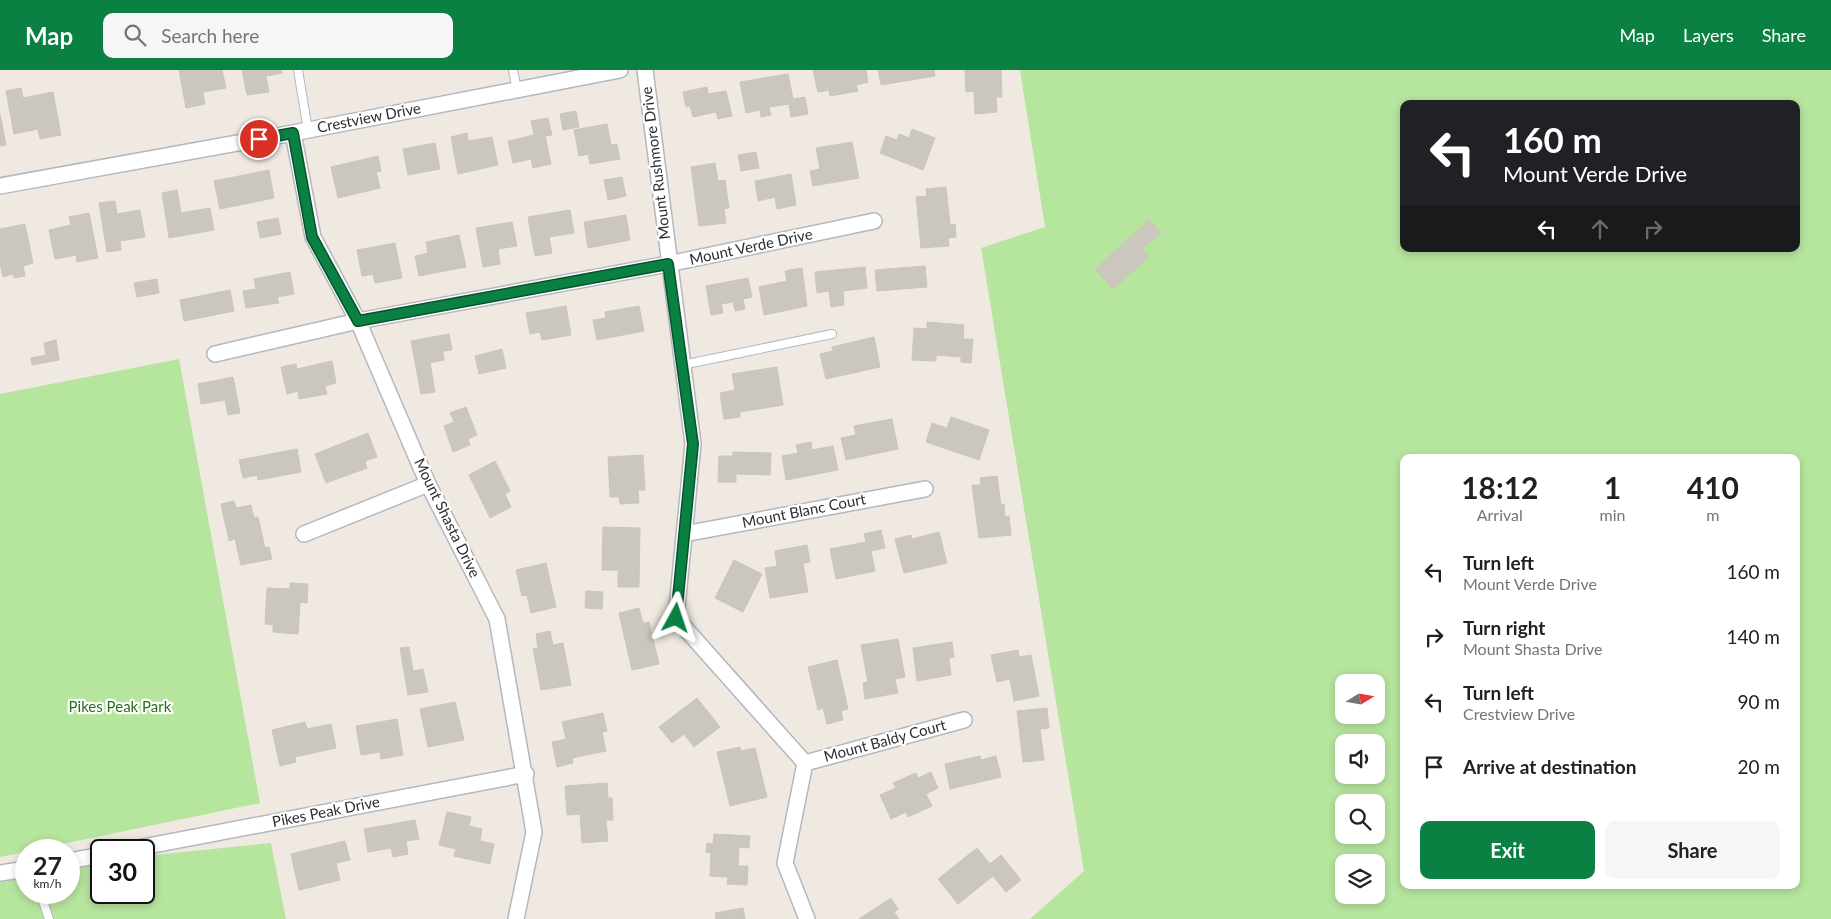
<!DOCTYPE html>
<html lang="en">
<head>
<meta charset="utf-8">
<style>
	:root { --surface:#fff; --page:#f6f6f6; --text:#202124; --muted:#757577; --accent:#0b8043 }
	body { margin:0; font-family:Lato,sans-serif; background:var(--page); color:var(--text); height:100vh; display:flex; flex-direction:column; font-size:19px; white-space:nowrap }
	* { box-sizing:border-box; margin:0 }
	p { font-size:16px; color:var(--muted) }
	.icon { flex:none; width:28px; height:28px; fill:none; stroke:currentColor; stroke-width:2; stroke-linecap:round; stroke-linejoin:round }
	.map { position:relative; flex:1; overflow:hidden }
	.panel { position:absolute; left:1400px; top:384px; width:400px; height:435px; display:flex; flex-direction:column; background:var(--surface); border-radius:10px; box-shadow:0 2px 8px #0003 }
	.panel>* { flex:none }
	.guide { position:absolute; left:1400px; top:30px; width:400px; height:152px; border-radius:10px; box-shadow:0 2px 8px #0003; background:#202124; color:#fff; overflow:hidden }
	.needle { width:32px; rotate:79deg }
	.controls { position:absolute; left:1335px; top:604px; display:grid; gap:10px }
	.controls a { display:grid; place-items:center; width:50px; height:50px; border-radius:10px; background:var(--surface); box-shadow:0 2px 8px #0003; font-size:25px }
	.speed { position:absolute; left:15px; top:769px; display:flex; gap:10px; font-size:25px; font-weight:700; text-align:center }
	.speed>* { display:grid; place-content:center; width:65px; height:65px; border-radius:50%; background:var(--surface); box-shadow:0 2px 8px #0003; line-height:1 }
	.speed small { font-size:12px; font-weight:400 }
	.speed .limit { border:2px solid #111; border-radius:8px; background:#fff; color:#111 }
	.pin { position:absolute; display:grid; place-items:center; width:42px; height:42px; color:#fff; margin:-21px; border:2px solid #fff; border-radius:50%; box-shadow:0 1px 5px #0007 }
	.me { position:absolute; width:55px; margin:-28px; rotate:5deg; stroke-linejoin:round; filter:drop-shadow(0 0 4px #0008) }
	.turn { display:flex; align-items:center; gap:18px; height:105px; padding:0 20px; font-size:22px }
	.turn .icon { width:65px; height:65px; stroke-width:2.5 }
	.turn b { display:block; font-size:35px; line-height:42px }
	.lanes { display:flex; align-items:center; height:48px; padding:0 20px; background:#0003; justify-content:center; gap:25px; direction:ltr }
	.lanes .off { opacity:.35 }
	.eta { display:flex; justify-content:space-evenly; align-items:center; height:85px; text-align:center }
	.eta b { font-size:30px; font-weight:700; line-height:35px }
	.primary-button { display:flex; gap:10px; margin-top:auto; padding:10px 20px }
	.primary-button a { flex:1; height:58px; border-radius:10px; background:var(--accent); color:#fff; font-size:20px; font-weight:700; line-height:58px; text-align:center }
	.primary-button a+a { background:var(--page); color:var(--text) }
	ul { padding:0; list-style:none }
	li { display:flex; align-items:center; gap:15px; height:65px; padding:0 20px }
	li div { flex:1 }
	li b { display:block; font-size:19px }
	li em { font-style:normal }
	header { display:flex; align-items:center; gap:30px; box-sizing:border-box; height:70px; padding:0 25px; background:var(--accent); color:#fff }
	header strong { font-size:24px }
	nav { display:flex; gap:28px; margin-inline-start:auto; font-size:18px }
	.search { width:350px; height:45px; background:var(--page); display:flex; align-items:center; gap:12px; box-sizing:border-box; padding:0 18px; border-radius:10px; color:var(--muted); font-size:19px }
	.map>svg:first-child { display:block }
	.green { fill:#b6e59e; fill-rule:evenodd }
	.building { fill:#cbc7bf; stroke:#cbc5ba }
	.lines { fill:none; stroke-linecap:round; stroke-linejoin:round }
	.lane-casing { stroke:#b4b7c1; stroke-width:10 }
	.street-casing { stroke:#b4b7c1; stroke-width:18 }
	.lane { stroke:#fff; stroke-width:8 }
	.street { stroke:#fff; stroke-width:15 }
	.route-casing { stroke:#07532c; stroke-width:12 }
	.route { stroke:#0b8043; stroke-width:9 }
	.labels { text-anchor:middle; stroke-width:4.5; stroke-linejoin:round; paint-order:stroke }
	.street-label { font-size:15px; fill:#2e2e2e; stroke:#fff }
	.park-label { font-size:15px; fill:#2c6e1b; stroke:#fff }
</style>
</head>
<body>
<header>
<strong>Map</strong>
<div class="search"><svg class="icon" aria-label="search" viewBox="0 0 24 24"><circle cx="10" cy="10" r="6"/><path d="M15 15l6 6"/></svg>Search here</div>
<nav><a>Map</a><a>Layers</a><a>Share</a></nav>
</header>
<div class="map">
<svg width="1831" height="849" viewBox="0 0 1831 849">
	<rect width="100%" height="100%" fill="#efe9e1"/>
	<path class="green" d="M1020,0H1831V849H1030L1084,801L981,178L1045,157ZM1404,34H1796V179H1404ZM1404,388H1796V815H1404ZM1344,612H1376V645H1344ZM1344,672H1376V705H1344ZM1344,732H1376V765H1344ZM1344,792H1376V825H1344Z
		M179,289L260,733L0,787V324Z
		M271,773L286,849H0V803L26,799V822H69V794L101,791V822H144V786Z"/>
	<path class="building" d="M179,0H222L226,18L203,22L205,34L186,38Z
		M242,0H281L282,3L266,6L269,22L247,25Z
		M813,0H866L868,12L856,15L858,21L830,26L829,20L818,22Z
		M878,0H934L935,6L881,15Z
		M965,0H1001L1002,27H996L997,42L975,44L974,21L966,22Z
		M788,4L793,29L805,27L808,44L791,47L789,34L769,37L771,45L761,47L760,40L746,43L740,12Z
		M707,17L708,24L726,21L732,46L718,49L716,42L693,47L690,36L686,37L683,22Z
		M21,18L23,28L53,22L61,65L40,69L38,59L14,64L6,21Z
		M576,41L579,57L563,60L560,44Z
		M0,44L6,75L0,76Z
		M548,48L552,65L545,66L551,94L533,98L531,89L513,93L508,71L534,65L531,51Z
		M607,54L611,75L617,74L620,89L590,94L588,84L579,86L574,60Z
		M912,59L935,68L923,100L880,83L886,66L897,70L899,64L909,68Z
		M467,63L468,71L492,67L498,95L458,104L451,67Z
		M852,72L859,108L813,116L810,101L820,99L816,78Z
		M435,73L440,99L408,105L403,79Z
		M756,82L759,98L741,101L738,85Z
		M378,86L381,101L376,102L380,118L338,128L331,97Z
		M715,93L718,111L725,110L729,138L724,139L726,153L699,156L691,97Z
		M269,100L274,128L220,139L214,111Z
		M791,104L796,135L777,139L775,127L758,131L755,111Z
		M622,107L626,126L608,130L604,110Z
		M946,117L950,155L955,154L956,167L948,168L949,176L921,178L916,127L927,126L926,119Z
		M177,120L181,143L210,138L214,160L169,168L162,123Z
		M115,131L117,144L140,140L145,167L120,171L121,180L107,182L99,133Z
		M570,140L574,163L549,167L552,183L535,186L528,147Z
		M89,143L98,188L77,192L76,185L55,189L49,160L71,155L69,147Z
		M626,145L630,170L588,178L584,152Z
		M278,148L281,164L260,168L257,152Z
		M1149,150L1161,163L1142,179L1149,187L1113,219L1095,199Z
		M512,152L517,176L498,179L500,194L483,197L476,158Z
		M25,154L33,193L23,196L25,206L14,208L13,204L3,207L0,193V159Z
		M459,165L466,197L419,206L415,186L428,183L426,172Z
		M395,173L402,208L375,213L373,204L362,206L357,180Z
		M925,196L927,217L877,221L875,200Z
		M865,197L867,218L843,221L844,235L831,237L829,221L817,223L815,202Z
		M802,198L807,236L764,245L759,217L787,211L785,201Z
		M290,202L294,224L277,227L279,233L246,238L243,221L256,219L254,209Z
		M748,208L752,227L743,229L745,239L735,241L733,232L721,234L723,243L711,245L706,216Z
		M157,209L159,223L137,227L134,213Z
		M230,220L234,241L184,251L180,230Z
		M566,236L571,265L542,270L540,262L530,264L526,243Z
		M639,236L644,261L597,270L593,250L606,248L605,242Z
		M927,252L964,255L963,269H973L971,293L961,292V287L936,285V291L912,290L914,258L927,259Z
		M449,264L452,280L443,281L444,290L430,293L435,322L421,324L411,271Z
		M874,267L880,297L826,309L820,284L833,281L832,277Z
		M56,270L59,290L32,295L31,288L46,285L44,273Z
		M502,279L506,298L479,304L475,286Z
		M332,291L336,313L325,316L327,324L299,329L298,321L287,324L281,297L296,294L297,299Z
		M777,297L783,335L740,342V347L724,349L720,323L735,320L732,304Z
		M233,307L240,343L228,345L225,330L201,334L198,314Z
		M466,337L477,365L468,369L470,375L453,382L444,356L454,352L450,343Z
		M951,347L989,360L979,390L926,372L932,353L947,358Z
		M892,349L898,379L846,390L841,368L856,365L854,356Z
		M368,363L377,387L365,391L367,398L326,413L315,384Z
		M811,372L812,380L833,376L838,400L786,410L782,386L798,383L796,375Z
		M297,379L301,402L258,410L257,405L243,408L239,390Z
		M733,382L771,383L770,405L736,404V412H718L719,386H733Z
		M643,385L645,420H638L639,433L620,434L619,427H610L608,387Z
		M495,391L510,421L505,424L511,437L490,448L469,405Z
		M997,406L1001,435L1004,434L1005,447L1009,446L1011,465L979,468L972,415H981L980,408Z
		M234,431L236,438L251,435L254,448L258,447L265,478L269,477L272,489L241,495L235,469L229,471L221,434Z
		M603,457L640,458L639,517H618V500H602Z
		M881,460L885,478L871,481L875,501L836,509L830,479L866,472L864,464Z
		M939,462L947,493L904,503L895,469L911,465L912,469Z
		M807,475L810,492L803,493L808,522L770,528L765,498L777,496L775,481Z
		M734,490L762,504L743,542L715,528Z
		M546,493L556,537L531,543L527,525L522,526L516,500Z
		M290,513L308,514L307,533L300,532L298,564L273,562V555L265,554L267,518L290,519Z
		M586,521L603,522L602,539L585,538Z
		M639,538L643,553L649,552L659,594L632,600L619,543Z
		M550,561L553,575L563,573L571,615L541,620L533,579L538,578L536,564Z
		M898,569L905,607L895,609L898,623L865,629L863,613L868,612L861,575Z
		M952,572L954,587L949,588L951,605L917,611L913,578Z
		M409,577L413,601L423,599L428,622L408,625L400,578Z
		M1018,580L1019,587L1031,585L1039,626L1014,631L1010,609L997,612L991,585Z
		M837,590L848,639L841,641L843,650L827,654L823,638L818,640L808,597Z
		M697,628L720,657L694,677L684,664L672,673L659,657Z
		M455,632L464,670L428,677L420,639Z
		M1047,638L1049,658L1040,659L1044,690L1023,692L1017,641Z
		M603,643L607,661L602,662L606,681L572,688L573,693L557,697L552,672L566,669L562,652Z
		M397,649L403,685L381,689L380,682L361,685L356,656Z
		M305,652L307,659L331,654L336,678L295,687L296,692L280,696L272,660Z
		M740,677L741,681L755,678L767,727L730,736L717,682Z
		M980,686L981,690L996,686L1001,707L950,719L945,694Z
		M931,702L938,718L926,724L932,736L908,747L906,742L891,749L880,725L896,718L893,713L916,703L918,708Z
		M607,713L608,728H612L613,750H606L608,771L582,773L580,744L567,745L565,716Z
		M447,742L471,747L469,756L482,759L480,771L494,774L490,794L454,786L456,779L439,775Z
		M415,750L419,769L406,771L408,784L393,787L391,778L368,782L364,759Z
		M714,764L750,766L749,778L739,777L738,796H748L747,815L727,814L728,807L710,806L711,783L706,782L707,773L713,774Z
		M345,771L350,790L336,793L340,810L299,820L291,784Z
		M977,778L990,794L1001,785L1021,810L1006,822L993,806L958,834L938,809Z
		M891,828L898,839L894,842L899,849H859Z
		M743,838L745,849H716L715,843Z"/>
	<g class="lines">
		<defs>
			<path id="lane" d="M298,0L308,60
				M513,0L517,20
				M682,295L832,264
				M40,822L49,849"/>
			<path id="street" d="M645,0L693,374L676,548L805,693L785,793L807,849
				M293,63L313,167L358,251L428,414L497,549L534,762L516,849
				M0,116L293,63L620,0
				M215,284L358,251L668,194L874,151
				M304,464L428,414
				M684,464L925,419
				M805,693L964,650
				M127,780L526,704
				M69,791L101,785
				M0,803L26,799"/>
		</defs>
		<use href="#lane" class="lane-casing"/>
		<use href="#street" class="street-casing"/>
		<use href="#lane" class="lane"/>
		<use href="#street" class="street"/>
	</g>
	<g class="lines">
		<defs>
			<path id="route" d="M259,69L293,63L312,167L358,251L668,194L693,374L676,548"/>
		</defs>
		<use href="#route" class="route-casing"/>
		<use href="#route" class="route"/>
	</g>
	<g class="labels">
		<g class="street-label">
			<text transform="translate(369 48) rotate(-11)" y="5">Crestview Drive</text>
			<text transform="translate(656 93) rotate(-97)" y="5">Mount Rushmore Drive</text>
			<text transform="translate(751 177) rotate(-12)" y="5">Mount Verde Drive</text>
			<text transform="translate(804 441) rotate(-11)" y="5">Mount Blanc Court</text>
			<text transform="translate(447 448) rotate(64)" y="5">Mount Shasta Drive</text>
			<text transform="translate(885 671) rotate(-15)" y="5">Mount Baldy Court</text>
			<text transform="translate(326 742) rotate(-11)" y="5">Pikes Peak Drive</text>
		</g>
		<g class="park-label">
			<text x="120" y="642">Pikes Peak Park</text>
		</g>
	</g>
</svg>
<div class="controls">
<a><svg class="needle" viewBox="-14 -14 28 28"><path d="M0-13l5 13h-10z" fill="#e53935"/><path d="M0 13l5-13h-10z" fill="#757577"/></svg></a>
<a><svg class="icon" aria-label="sound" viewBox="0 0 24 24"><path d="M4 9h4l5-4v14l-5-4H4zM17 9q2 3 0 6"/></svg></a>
<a><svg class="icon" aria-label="search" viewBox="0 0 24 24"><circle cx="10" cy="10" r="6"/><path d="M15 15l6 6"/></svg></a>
<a><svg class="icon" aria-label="layers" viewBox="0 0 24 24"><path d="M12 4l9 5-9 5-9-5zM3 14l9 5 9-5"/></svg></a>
</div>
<div class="speed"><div>27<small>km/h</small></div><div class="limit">30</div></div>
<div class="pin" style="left:259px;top:69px;background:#d93025"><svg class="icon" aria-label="arrive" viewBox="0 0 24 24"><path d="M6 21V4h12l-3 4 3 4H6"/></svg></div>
<svg class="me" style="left:676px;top:548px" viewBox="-20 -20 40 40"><path d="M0-17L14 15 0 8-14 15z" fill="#0b8043" stroke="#fff" stroke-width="4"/></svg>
<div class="guide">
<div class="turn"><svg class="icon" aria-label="left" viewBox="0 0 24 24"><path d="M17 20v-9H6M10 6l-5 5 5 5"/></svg><div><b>160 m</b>Mount Verde Drive</div></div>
<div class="lanes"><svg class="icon" aria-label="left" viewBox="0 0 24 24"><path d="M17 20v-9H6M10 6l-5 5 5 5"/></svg><svg class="icon off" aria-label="ahead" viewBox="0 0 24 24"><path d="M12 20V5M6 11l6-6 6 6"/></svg><svg class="icon off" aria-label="right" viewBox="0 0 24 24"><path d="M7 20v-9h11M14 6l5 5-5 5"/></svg></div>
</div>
<section class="panel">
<div class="eta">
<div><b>18:12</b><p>Arrival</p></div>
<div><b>1</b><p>min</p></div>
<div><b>410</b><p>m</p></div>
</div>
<ul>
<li><svg class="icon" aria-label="left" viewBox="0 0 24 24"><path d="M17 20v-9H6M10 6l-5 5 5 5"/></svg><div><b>Turn left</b><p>Mount Verde Drive</p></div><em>160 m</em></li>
<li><svg class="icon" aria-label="right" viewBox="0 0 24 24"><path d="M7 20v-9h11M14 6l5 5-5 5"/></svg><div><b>Turn right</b><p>Mount Shasta Drive</p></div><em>140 m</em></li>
<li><svg class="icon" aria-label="left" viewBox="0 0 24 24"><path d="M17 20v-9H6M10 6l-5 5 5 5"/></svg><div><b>Turn left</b><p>Crestview Drive</p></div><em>90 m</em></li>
<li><svg class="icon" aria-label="arrive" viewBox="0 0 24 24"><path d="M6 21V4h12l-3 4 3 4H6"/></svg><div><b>Arrive at destination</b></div><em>20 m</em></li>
</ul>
<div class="primary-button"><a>Exit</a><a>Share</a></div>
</section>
</div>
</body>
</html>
